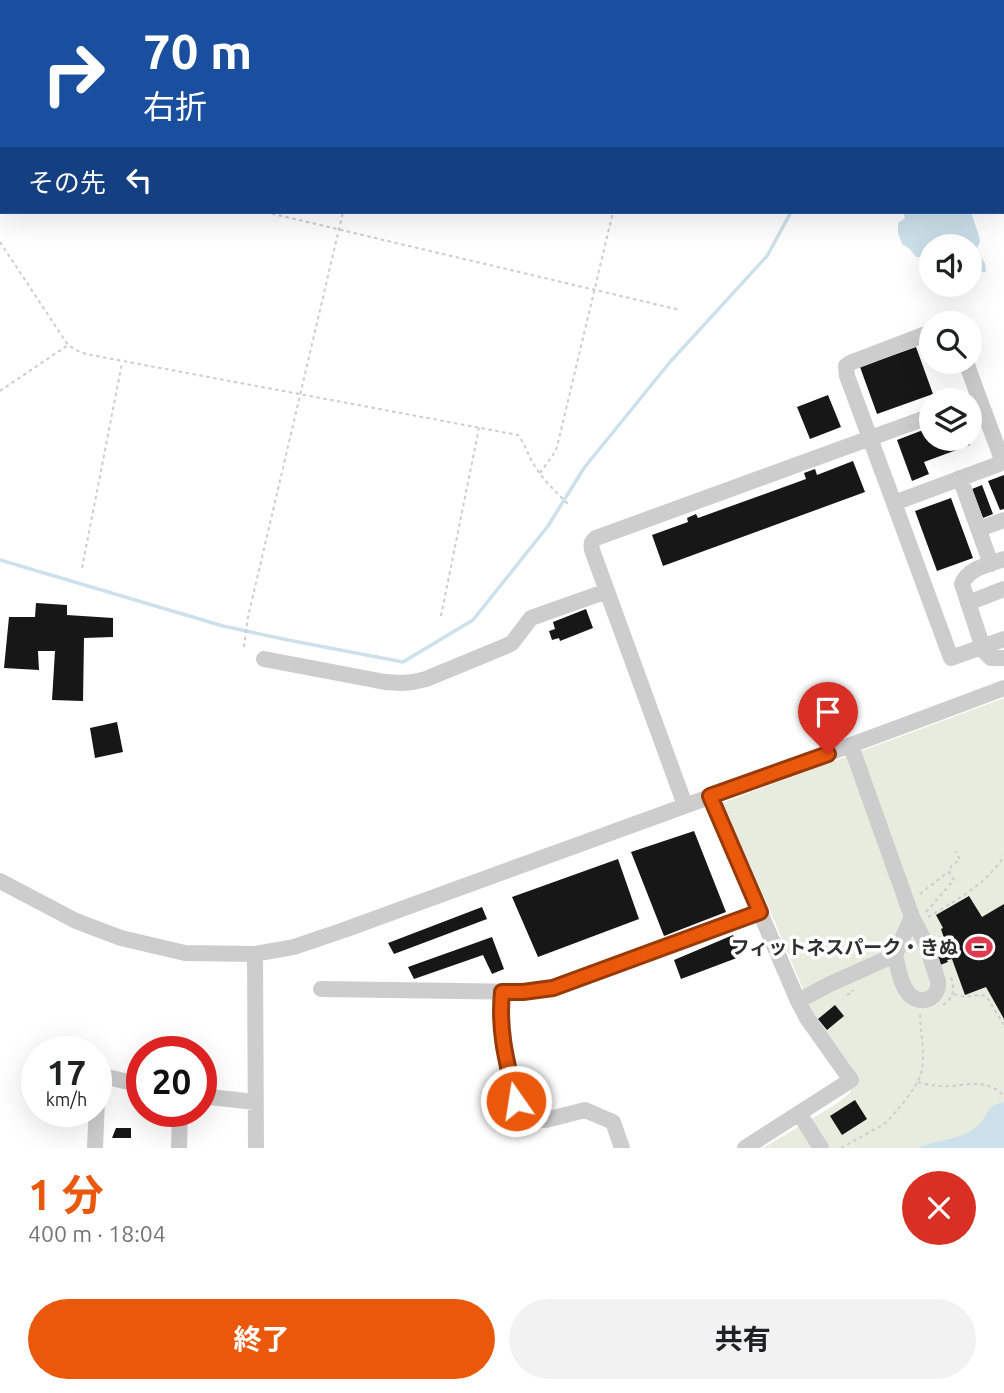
<!DOCTYPE html>
<html lang="ja">
<head>
<meta charset="utf-8">
<style>
	:root { --surface:#fff; --page:#f2f2f2; --text:#202124; --muted:#757577; --accent:#ea580c }
	body { margin:0; font-family:Ubuntu,"Noto Sans JP",sans-serif; background:var(--page); color:var(--text); height:100vh; display:flex; flex-direction:column; font-size:26px; white-space:nowrap }
	* { box-sizing:border-box; margin:0 }
	p { font-size:23px; color:var(--muted) }
	.icon { flex:none; width:38px; height:38px; fill:none; stroke:currentColor; stroke-width:2; stroke-linecap:round; stroke-linejoin:round }
	.map { position:relative; height:1148px; overflow:hidden }
	.panel { display:flex; flex-direction:column; background:var(--surface); flex:1 }
	.panel>* { flex:none }
	.guide { position:absolute; left:0px; top:0px; width:1004px; height:214px; box-shadow:0 7px 28px #0002; background:#1a4fa0; color:#fff; overflow:hidden }
	.buttons { position:absolute; left:919px; top:234px; display:grid; gap:14px }
	.buttons a { display:grid; place-items:center; width:63px; height:63px; border-radius:50%; background:var(--surface); box-shadow:0 7px 28px #0002; font-size:35px }
	.speed { position:absolute; left:21px; top:1036px; display:flex; gap:14px; font-size:35px; font-weight:700; text-align:center }
	.speed>* { display:grid; place-content:center; width:91px; height:91px; border-radius:50%; background:var(--surface); box-shadow:0 7px 28px #0002; line-height:1 }
	.speed small { font-size:18px; font-weight:400 }
	.speed .limit { border:10px solid #d22; background:#fff; color:#111 }
	.pin { position:absolute; display:grid; place-items:center; width:60px; height:60px; color:#fff; margin:-72px -30px; border-radius:50% 50% 50% 0; rotate:-45deg; box-shadow:0 0 7px #0007 }
	.pin .icon { rotate:45deg }
	.me { position:absolute; width:77px; margin:-38px; rotate:347deg; stroke-linejoin:round; filter:drop-shadow(0 0 5px #0008) }
	.turn { display:flex; align-items:center; gap:24px; height:147px; padding:0 28px; font-size:32px }
	.turn .icon { width:91px; height:91px; stroke-width:2.5 }
	.turn b { display:block; font-size:49px; line-height:60px }
	.then { display:flex; align-items:center; height:66px; padding:0 28px; background:#0003; gap:14px; font-size:26px }
	.round { display:grid; place-items:center; flex:none; width:74px; height:74px; border-radius:37px; background:var(--page) }
	.overview { display:flex; align-items:center; justify-content:space-between; height:119px; padding:0 28px }
	h1 { font-size:42px; font-weight:700; line-height:52px; color:var(--accent) }
	.button { display:flex; gap:14px; margin-top:auto; padding:14px 28px }
	.button a { flex:1; height:80px; border-radius:42px; background:var(--accent); color:#fff; font-size:28px; font-weight:700; line-height:80px; text-align:center }
	.button a+a { background:var(--page); color:var(--text) }
	.map>svg:first-child { display:block }
	.green { fill:#e7ecdf }
	.water { fill:#cce1eb }
	.lines { fill:none; stroke-linecap:round; stroke-linejoin:round }
	.stream { stroke:#cce1eb; stroke-width:3.5 }
	.building { fill:#171717 }
	.path { stroke:#cdcdcd; stroke-width:2; stroke-dasharray:3.5 3.5; stroke-linecap:butt }
	.minor { stroke:#cdcdcd; stroke-width:16 }
	.route-casing { stroke:#983908; stroke-width:18 }
	.route { stroke:#ea580c; stroke-width:12 }
	.labels { text-anchor:middle; stroke-width:7; stroke-linejoin:round; paint-order:stroke }
	.poi-label { font-size:19px; font-weight:bold; fill:#303030; stroke:#fff; text-anchor:end }
</style>
</head>
<body>
<div class="map">
<svg width="1004" height="1148" viewBox="0 0 1004 1148">
	<rect width="100%" height="100%" fill="#fff"/>
	<path class="green" d="M1004,698V1148H763L836,1104L850,1093L855,1075L853,1068L814,1015L763,894L722,803Z"/>
	<path class="water" d="M903,212H971L979,236L980,242L977,248L978,254L985,263L986,272H979L972,276L970,275V247H931V257H916L910,249L902,244L898,233V223L905,218Z
		M1004,1102V1148H918C934,1140 958,1141 975,1128C988,1118 985,1105 1004,1102Z"/>
	<g class="lines">
		<path class="stream" d="M938,2L939,0
			M0,560L223,626L288,640L403,662L473,620L548,526L584,468L670,362L767,256L791,212"/>
	</g>
	<path class="building" d="M916,347L933,394L877,414L860,367Z
		M828,395L841,427L810,439L797,407Z
		M931,427V439H968L970,445L924,462L929,474L912,481L897,440Z
		M853,461L865,492L663,566L652,535L688,522L687,518L696,514L698,518L806,479L804,473L815,469L817,475Z
		M1004,475V509L1000,510L988,481Z
		M982,485L993,514L983,518L972,489Z
		M951,498L973,558L937,571L915,511Z
		M36,603L67,605V615L113,618V637L84,638L83,701L52,700L55,651H38L39,670L4,668L9,617H35Z
		M586,609L593,628L560,641L559,638L552,640L549,631L555,629L553,622Z
		M117,722L123,752L95,758L90,728Z
		M694,831L726,912L664,936L631,852Z
		M618,859L639,919L538,957L512,897Z
		M969,896L982,917L1004,904V1019L986,987L965,995L952,959L947,960L948,962L935,967L931,957L944,952L945,954L949,953L941,929L943,928L936,915Z
		M482,907L487,919L394,954L388,943Z
		M733,935L742,956L681,979L674,960Z
		M492,937L504,969L492,974L483,955L414,979L408,967Z
		M835,1005L844,1016L827,1030L818,1019Z
		M855,1100L867,1119L842,1135L830,1116Z
		M116,1128H131V1138H112Z"/>
	<g class="lines">
		<path class="path" d="M149,0L156,2
			M908,0L911,2
			M392,2V0
			M663,2V0
			M1003,184L1004,188
			M265,212L680,310
			M0,242L68,345L76,350L86,354L123,361L518,435C525,444 528,455 534,465C543,480 556,492 568,504
			M0,391L68,345
			M540,473L555,452L557,447L613,212
			M82,568L122,363
			M441,616L479,428
			M244,647L248,617L343,212
			M920,894L948,872
			M926,912L954,880L950,874L949,870L953,864L960,860L956,851
			M928,917C956,900 986,885 1004,856
			M954,994C965,1000 975,993 986,996L1004,1025
			M847,995L853,992L852,990
			M943,1005C954,997 955,990 951,977
			M918,1082C929,1085 940,1087 952,1086C971,1084 989,1080 1004,1096
			M841,1148L884,1124C895,1114 916,1089 921,1074C926,1057 920,1031 920,1013"/>
		<path class="minor" d="M33,2L34,0
			M0,142L2,134
			M966,362L979,398
			M970,402L979,398L1000,454L1001,460L999,464L894,503L951,658L1004,639
			M960,478L991,564
			M894,503L847,376L846,366L850,363L931,332
			M979,529L1004,520
			M1004,559C990,564 968,568 962,584L984,651L991,658H1004
			M968,603L1004,589
			M264,659L385,682L402,683L413,682L426,679L506,646L512,643L531,618L607,591
			M710,796L798,1001L807,1018L851,1080L745,1148
			M685,805L592,550C591,544 591,542 596,538L931,416
			M0,881L76,921L121,938L185,953L255,954L294,947L344,930C564,849 785,771 1004,688
			M255,954L256,1148
			M895,955C898,967 900,983 908,993C920,1007 940,999 938,981L926,944L912,917
			M321,989L523,992L553,988L760,912
			M502,992L500,1015L503,1046L516,1101L528,1118L546,1120L585,1110L613,1122L622,1148
			M798,1001L830,984L895,955L912,917L851,746
			M201,1096L255,1102
			M799,1113L821,1148
			M95,1148L98,1075L142,1085
			M179,1148L180,1111"/>
	</g>
	<g class="lines">
		<defs>
			<path id="route" d="M516,1101C507,1063 498,1032 502,992H523L553,988L760,912L710,796L828,754"/>
		</defs>
		<use href="#route" class="route-casing"/>
		<use href="#route" class="route"/>
	</g>
	<defs>
		<symbol id="stadium-bare" viewBox="-9 -9 18 18"><path d="M0-5a6.5 5 0 1 0 0 10a6.5 5 0 1 0 0-10ZM-3.5-1.8h7v3.6h-7Z" fill="#de3b50" stroke="#fff" stroke-width="2.5" paint-order="stroke"/></symbol>
	</defs>
	<g fill-rule="evenodd">
		<use href="#stadium-bare" x="960" y="928" width="38" height="38"/>
	</g>
	<g class="labels">
		<g class="poi-label">
			<text x="958" y="954">フィットネスパーク・きぬ</text>
		</g>
	</g>
</svg>
<div class="buttons">
<a><svg class="icon" aria-label="sound" viewBox="0 0 24 24"><path d="M4 9h4l5-4v14l-5-4H4zM17 9q2 3 0 6"/></svg></a>
<a><svg class="icon" aria-label="search" viewBox="0 0 24 24"><circle cx="10" cy="10" r="6"/><path d="M15 15l6 6"/></svg></a>
<a><svg class="icon" aria-label="layers" viewBox="0 0 24 24"><path d="M12 4l9 5-9 5-9-5zM3 14l9 5 9-5"/></svg></a>
</div>
<div class="speed"><div>17<small>km/h</small></div><div class="limit">20</div></div>
<div class="pin" style="left:828px;top:754px;background:#d93025"><svg class="icon" aria-label="arrive" viewBox="0 0 24 24"><path d="M6 21V4h12l-3 4 3 4H6"/></svg></div>
<svg class="me" style="left:516px;top:1101px" viewBox="-20 -20 40 40"><circle r="17" fill="#ea580c" stroke="#fff" stroke-width="3"/><path d="M0-11L8 9 0 5-8 9z" fill="#fff"/></svg>
<div class="guide">
<div class="turn"><svg class="icon" aria-label="right" viewBox="0 0 24 24"><path d="M7 20v-9h11M14 6l5 5-5 5"/></svg><div><b>70 m</b>右折</div></div>
<div class="then">その先<svg class="icon" aria-label="left" viewBox="0 0 24 24"><path d="M17 20v-9H6M10 6l-5 5 5 5"/></svg></div>
</div>
</div>
<section class="panel">
<div class="overview"><div><h1>1 分</h1><p>400 m · 18:04</p></div><a class="round" style="background:#d93025;color:#fff"><svg class="icon" aria-label="close" viewBox="0 0 24 24"><path d="M6 6l12 12M18 6L6 18"/></svg></a></div>
<div class="button"><a>終了</a><a>共有</a></div>
</section>
</body>
</html>
